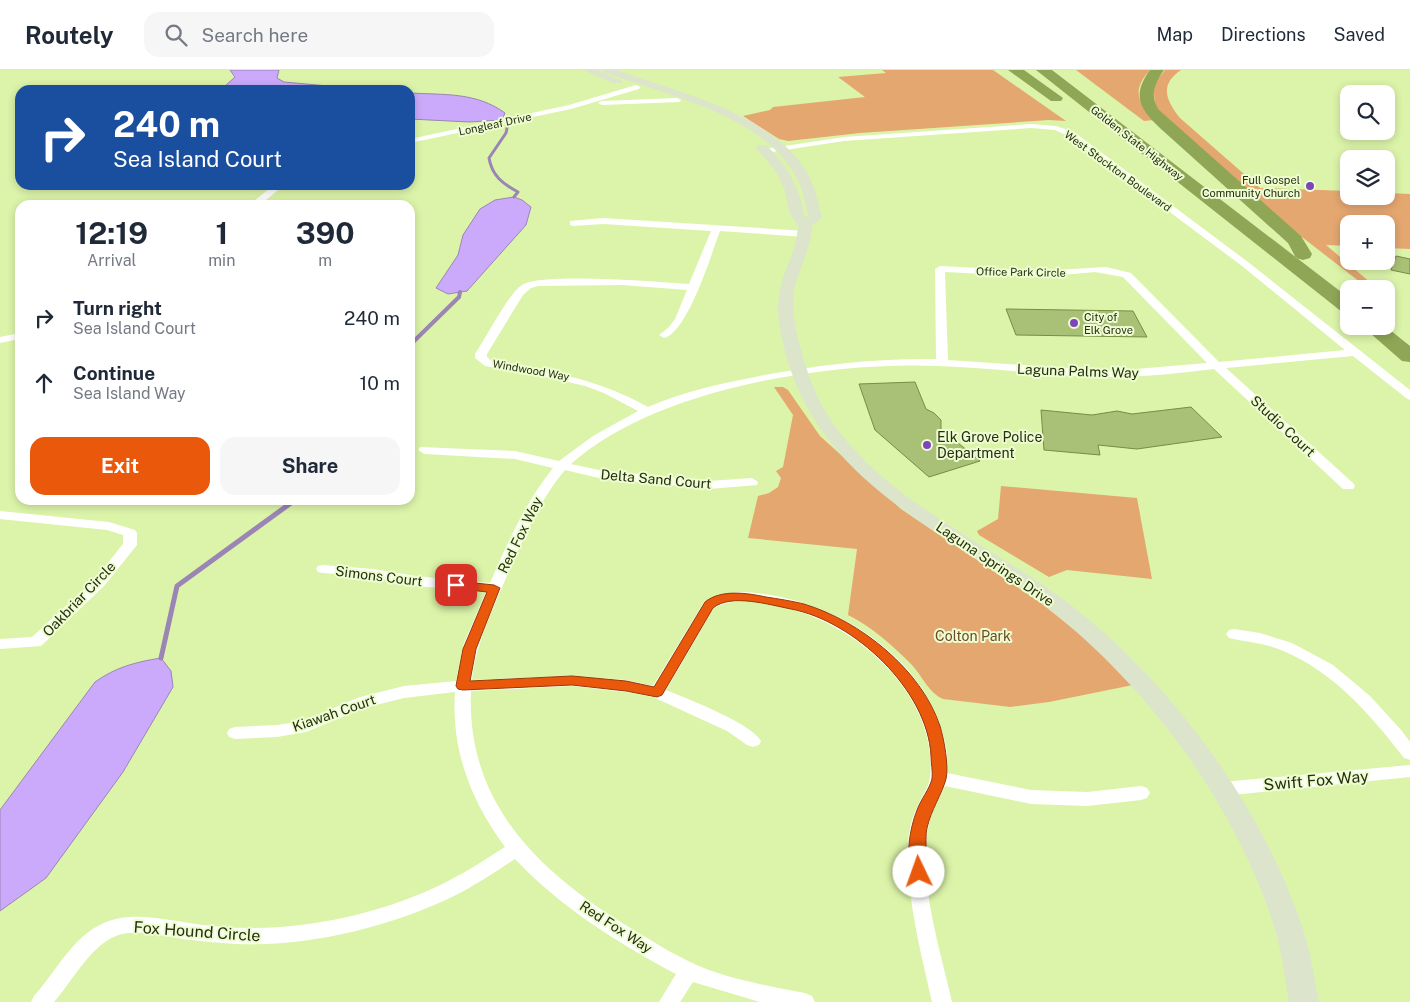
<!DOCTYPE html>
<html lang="en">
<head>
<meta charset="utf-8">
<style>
	:root { --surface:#fff; --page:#f6f6f7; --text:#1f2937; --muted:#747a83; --line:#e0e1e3; --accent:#ea580c }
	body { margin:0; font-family:"Public Sans",sans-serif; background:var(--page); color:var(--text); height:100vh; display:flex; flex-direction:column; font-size:19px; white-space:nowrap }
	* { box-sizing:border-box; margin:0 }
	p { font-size:16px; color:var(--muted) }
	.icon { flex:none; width:28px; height:28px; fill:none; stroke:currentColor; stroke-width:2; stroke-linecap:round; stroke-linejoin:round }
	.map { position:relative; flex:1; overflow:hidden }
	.panel { position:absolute; left:15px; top:130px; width:400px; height:305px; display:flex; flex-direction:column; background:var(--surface); border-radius:15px; box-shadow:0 2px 8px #0003 }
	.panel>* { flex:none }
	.top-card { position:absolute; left:15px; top:15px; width:400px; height:105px; border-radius:15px; box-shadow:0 2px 8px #0003; background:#1a4fa0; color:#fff; overflow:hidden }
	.buttons { position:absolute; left:1340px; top:15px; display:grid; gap:10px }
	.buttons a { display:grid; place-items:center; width:55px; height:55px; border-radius:10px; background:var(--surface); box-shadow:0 2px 8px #0003; font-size:25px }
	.pin { position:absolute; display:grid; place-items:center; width:42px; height:42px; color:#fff; margin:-21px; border-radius:10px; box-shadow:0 2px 8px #0006 }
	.me { position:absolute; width:55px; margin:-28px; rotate:357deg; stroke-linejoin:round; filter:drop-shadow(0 0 4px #0008) }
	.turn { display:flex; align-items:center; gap:18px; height:105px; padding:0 15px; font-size:22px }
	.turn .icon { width:65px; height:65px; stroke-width:2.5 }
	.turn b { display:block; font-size:35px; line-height:42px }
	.eta { display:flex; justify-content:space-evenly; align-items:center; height:85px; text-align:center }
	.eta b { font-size:30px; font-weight:700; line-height:35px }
	.primary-button { display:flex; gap:10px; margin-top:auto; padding:10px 15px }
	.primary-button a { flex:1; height:58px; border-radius:15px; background:var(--accent); color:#fff; font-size:20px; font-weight:700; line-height:58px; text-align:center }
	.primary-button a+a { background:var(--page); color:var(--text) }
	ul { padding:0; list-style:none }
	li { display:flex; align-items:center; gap:15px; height:65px; padding:0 15px }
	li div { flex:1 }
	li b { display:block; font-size:19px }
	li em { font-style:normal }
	header { display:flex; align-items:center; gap:30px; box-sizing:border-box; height:70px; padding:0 25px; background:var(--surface); border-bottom:1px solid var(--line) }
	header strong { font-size:24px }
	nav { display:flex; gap:28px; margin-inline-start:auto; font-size:18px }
	.search { width:350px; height:45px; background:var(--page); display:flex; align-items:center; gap:12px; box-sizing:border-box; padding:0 18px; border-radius:15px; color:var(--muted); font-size:19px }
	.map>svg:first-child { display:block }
	.green { fill:#e4a770 }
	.water { fill:#cbaafb; stroke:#9a85b5 }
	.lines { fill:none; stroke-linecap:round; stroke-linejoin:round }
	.stream-far2 { stroke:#9a85b5; stroke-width:3 }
	.stream-far1 { stroke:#9a85b5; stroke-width:4 }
	.stream { stroke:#9a85b5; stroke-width:5 }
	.building { fill:#a9c077; stroke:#778c45 }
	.street { fill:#fff; fill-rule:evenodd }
	.secondary { fill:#dde4cc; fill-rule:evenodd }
	.highway { fill:#8fa656; fill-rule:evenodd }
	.route { fill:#ea580c; stroke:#983908 }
	.poi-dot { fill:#7e45bb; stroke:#eefdd1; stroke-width:2 }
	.labels { text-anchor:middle; stroke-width:4; stroke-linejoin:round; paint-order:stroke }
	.far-street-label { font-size:11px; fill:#262e11; stroke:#eefdd1 }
	.far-poi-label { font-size:11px; fill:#262e11; stroke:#eefdd1; text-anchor:end }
	.street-label { font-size:14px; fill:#262e11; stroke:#eefdd1 }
	.poi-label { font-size:14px; fill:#262e11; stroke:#eefdd1; text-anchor:start }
	.park-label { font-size:14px; fill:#6f4a27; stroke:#eefdd1 }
	.near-street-label { font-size:16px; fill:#262e11; stroke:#eefdd1 }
</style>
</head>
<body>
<header>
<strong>Routely</strong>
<div class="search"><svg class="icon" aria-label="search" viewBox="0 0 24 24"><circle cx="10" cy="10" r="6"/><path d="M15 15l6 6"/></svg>Search here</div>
<nav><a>Map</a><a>Directions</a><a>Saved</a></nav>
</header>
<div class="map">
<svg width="1410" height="932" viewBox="0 0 1410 932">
	<rect width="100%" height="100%" fill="#dcf4a9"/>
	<path class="green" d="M882,0H993L1066,51L1049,50L860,63L788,71L779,69L743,46L770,40L773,37L865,27L838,7L886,3Z
		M1076,0H1150C1132,20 1137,32 1154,50L1144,51Z
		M1165,0H1181C1159,15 1166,30 1180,48L1260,118L1349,121V126H1386V123L1410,124V179L1386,178V154H1349V176L1326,175L1378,219H1369L1289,157L1160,42L1155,34L1153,15Z
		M774,317H783L788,320L820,366L901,439L1041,533L1091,573L1133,615L1049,632L1010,637L943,629C929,623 922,606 912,595C892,575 872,557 848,545L857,479L748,468L758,426L769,423L778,417L781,408L776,401L783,397L793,345Z
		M1001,416L1137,428L1152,509L1067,500L1049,507L979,465L977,461L998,449Z"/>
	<path class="water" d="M230,0H279L277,8L284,12L372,20H227L225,16L235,7Z
		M410,23C445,25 476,22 505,43L502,50L469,52L410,49Z
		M514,127L522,130L531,137L526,155L467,221L448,224L436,218L458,185L463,165L480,139L495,130Z
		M161,588L171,601L173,617L123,702L46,808L0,841V740L95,612C116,597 136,592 161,588Z"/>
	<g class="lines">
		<path class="stream-far2" d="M502,50L508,53L506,63L489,88C492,106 503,114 518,122L514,127"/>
		<path class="stream-far1" d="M410,275L459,227L460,222"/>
		<path class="stream" d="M161,588L177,516L295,430"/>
	</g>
	<path class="building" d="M1396,186L1410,189V204L1391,200Z
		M1006,239L1133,241L1147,267L1016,265Z
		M915,312L926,339L934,343L941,350V359L980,391L929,407L875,360L859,314Z
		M1191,337L1222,367L1137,379L1098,375L1100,385L1044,380L1041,340L1092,345L1117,341L1132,344Z"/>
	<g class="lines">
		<path class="street" d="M636,15L640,17L639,19L571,39L410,73V69L569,35Z
			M677,28L681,30L680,32L602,35L598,33L602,31Z
			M1031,54L1056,56L1074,62L1248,192L1410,320V330L1406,328L1353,286L1226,298L1353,413L1355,416L1353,419H1343L1214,299C1180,303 1146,307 1112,307C1055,307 997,298 939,296C830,291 655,318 571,394L599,400L709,411L752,408L758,412L757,415L709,419L599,408L565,400C538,432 523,470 506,508C492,542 476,573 472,610L572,606L626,610L653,616L704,532C728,518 755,522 781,527C856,544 931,597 946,677C948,685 947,695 947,703L1031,720L1087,722L1141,716L1147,718L1150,723L1147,728L1141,730L1087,736L1031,734L945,716C939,729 932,740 929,754C917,810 940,878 952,932H932C921,882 907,831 908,779C908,764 911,749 918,735C922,726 929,717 930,707C938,633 871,568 806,544C779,535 741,523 714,538L666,620C688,629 751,653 761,671L759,675L753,677L747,675L727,661L653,627L626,622L572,616L471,621C466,735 541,804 632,859C657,874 682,890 709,900C740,911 773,917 805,923L812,926L815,932H760L693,912L680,932H659L676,904C618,873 560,837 515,789C494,803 473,817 450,828C386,858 307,877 236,874C218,873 201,871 183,869C162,866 137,858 116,866C91,875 71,913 54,932H31L34,926C54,904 71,870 98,856C125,841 154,848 183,852C206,856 229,858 251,858C313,858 380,843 436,817C460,806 483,791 505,777C471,731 451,680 455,622L404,628L364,638L306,662L277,667L235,669L229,667L227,663L229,659L235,657L277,655L303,651L360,627L404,616L456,611L464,573L486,522L416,516L373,507L323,503L318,502L316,499L318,496L323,495L373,499L416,506L490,513C508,472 525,433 553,398L515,389L424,384L418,380L420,377L515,381L559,391L593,366L638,341L604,323L585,316L551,308L485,296L475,288V284C486,268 508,224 522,215C542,202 660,212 689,214L711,161L603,154L573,156L570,155V151L603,148L805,161L810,164L805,167L720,161C711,185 688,262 664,268L659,265L668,258L675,249L687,220L622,215L538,216L531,218L523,225L487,284V287L492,291C547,300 599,309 648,337C682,322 719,314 755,307C815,295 875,288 936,289L935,199L940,196L1040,201L1106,197L1131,203L1219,292L1345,280L1242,196L1068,66L1055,60L1031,58L844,71L765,83L761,81L765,79L844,67ZM945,202L1040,207L1095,202L1123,207L1207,293L1112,301L948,290Z
			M274,115H284L260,135H249Z
			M20,263V269L0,273V267Z
			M0,441L109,452L135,460L137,463V475L104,516L41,576L0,579V569L32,567L94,510L123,474V465L107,460L0,449Z
			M1234,559L1260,563L1292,573L1333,595L1370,626L1402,661L1410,672V690L1404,688C1371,645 1333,601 1281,580C1264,573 1246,572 1229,568L1226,564L1229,560Z
			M1410,695V707L1222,726L1216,724L1213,719L1216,714L1222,712Z"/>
		<path class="secondary" d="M583,0H597L622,11L621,13H613Z
			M602,0H617C679,23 786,46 813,115C817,125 819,137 822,148L812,155C811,176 803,192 796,212C790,234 795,258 801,280C807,302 815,325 827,344C881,431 994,475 1072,536C1174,616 1262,736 1303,859C1311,883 1314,908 1319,932H1289C1285,908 1282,883 1275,859C1237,739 1156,627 1059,547C953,461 814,419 782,269C778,251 776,233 781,215C787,192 797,180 798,154C786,145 789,129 783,116C777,100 766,91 756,78L758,75H766C787,95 800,117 804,145L806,147L808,146C805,136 804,123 799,113C768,45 668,26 603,2Z"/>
		<path class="highway" d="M1008,0H1024L1063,28L1061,31H1051Z
			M1036,0H1052L1349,228V244L1342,242Z
			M1150,0H1164C1155,13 1149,25 1159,40L1301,166L1312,184L1310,188L1303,190L1296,188L1288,173L1161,59C1140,39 1131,26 1150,0Z
			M1362,256H1385L1410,276V292L1402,291Z"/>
	</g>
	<path class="route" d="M456,511L494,515L500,518L476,579L470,611L572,606L626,611L654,617L705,532C721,519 747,523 766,527C779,529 792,531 804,534C860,551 921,599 940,656C944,669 949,696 946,709C942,724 931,740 927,758C924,771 929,798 924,807L919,808L914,807C904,789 910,758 917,740C921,729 929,720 932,709C933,702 931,693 931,686C928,620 854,551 791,539C770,535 731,523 713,538L662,625L657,627L626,621L572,615L463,620L458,619L456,616L463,579L487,522L452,518L450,515L452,512Z"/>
	<g class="poi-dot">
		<circle cx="1310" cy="116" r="5"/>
		<circle cx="1074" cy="253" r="5"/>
		<circle cx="927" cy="375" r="5"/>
	</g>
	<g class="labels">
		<g class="far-street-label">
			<text transform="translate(495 54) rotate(-12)" y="4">Longleaf Drive</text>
			<text transform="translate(1137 73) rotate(38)" y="4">Golden State Highway</text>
			<text transform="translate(1118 101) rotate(36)" y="4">West Stockton Boulevard</text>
			<text transform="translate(1021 202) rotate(1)" y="4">Office Park Circle</text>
			<text transform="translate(531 300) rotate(10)" y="4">Windwood Way</text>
		</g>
		<g class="far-poi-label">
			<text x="1300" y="114">Full Gospel<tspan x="1300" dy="13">Community Church</tspan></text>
			<text x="1084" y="251" text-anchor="start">City of<tspan x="1084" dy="13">Elk Grove</tspan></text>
		</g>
		<g class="street-label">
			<text transform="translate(1078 301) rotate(2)" y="5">Laguna Palms Way</text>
			<text transform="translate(1283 356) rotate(43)" y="5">Studio Court</text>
			<text transform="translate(656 409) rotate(5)" y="5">Delta Sand Court</text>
			<text transform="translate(520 465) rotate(-64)" y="5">Red Fox Way</text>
			<text transform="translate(995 494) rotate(34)" y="5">Laguna Springs Drive</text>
			<text transform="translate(379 506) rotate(7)" y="5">Simons Court</text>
			<text transform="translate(79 529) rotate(-46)" y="5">Oakbriar Circle</text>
			<text transform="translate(334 643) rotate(-19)" y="5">Kiawah Court</text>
			<text transform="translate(616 857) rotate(33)" y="5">Red Fox Way</text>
		</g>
		<g class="poi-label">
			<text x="937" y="372">Elk Grove Police<tspan x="937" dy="16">Department</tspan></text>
		</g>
		<g class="park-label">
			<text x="973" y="571">Colton Park</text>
		</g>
		<g class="near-street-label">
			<text transform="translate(1316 710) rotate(-5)" y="6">Swift Fox Way</text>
			<text transform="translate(197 861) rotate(4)" y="6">Fox Hound Circle</text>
		</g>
	</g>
</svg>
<div class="buttons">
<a><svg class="icon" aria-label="search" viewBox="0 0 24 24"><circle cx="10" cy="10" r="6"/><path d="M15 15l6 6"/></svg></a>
<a><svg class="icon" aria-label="layers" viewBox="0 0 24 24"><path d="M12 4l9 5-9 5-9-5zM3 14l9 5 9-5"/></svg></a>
<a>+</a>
<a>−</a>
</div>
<div class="pin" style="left:456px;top:515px;background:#d93025"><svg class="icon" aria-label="arrive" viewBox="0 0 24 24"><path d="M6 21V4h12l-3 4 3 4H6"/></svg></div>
<svg class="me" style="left:919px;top:802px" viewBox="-20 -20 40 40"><circle r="19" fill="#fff"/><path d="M0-13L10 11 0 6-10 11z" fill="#ea580c"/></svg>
<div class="top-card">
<div class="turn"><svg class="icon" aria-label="right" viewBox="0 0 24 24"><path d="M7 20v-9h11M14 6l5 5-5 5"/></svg><div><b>240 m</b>Sea Island Court</div></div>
</div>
<section class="panel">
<div class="eta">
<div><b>12:19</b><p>Arrival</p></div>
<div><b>1</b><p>min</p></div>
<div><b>390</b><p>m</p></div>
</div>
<ul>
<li><svg class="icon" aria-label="right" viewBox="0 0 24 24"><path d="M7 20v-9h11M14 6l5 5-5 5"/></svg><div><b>Turn right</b><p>Sea Island Court</p></div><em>240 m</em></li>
<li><svg class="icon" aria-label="ahead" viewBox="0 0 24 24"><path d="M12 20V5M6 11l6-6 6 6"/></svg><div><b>Continue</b><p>Sea Island Way</p></div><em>10 m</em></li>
</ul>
<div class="primary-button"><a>Exit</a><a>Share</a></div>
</section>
</div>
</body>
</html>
